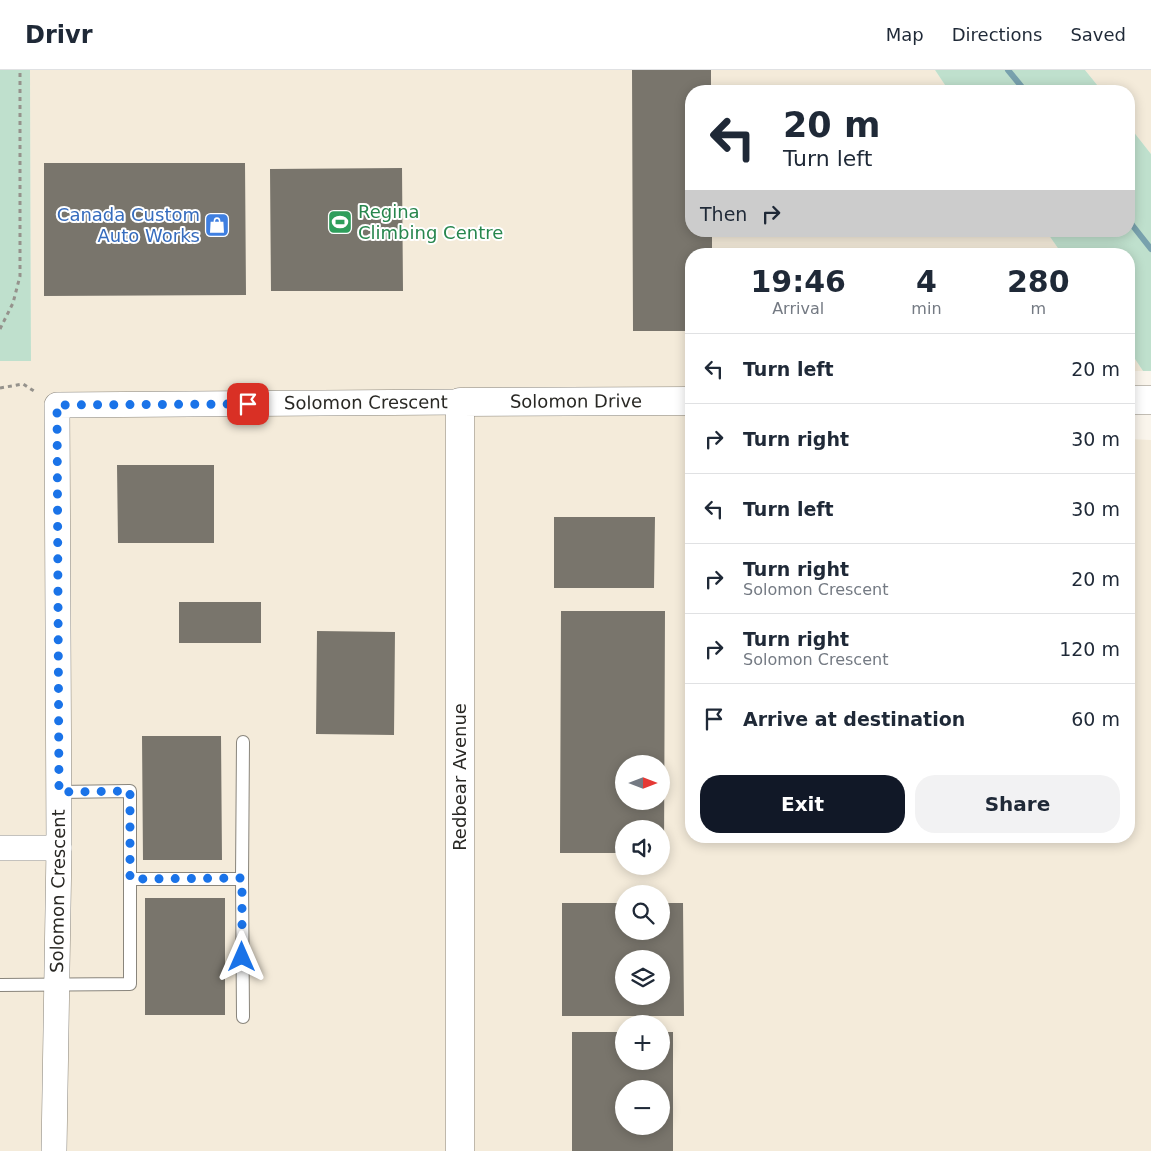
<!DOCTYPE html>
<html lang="en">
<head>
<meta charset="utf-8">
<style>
	:root { --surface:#fff; --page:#f2f2f3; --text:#1f2937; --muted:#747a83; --line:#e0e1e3; --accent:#111827 }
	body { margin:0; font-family:"DejaVu Sans",sans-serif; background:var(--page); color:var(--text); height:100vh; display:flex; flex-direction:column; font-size:19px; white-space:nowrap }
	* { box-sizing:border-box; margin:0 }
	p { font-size:16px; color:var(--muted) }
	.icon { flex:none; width:28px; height:28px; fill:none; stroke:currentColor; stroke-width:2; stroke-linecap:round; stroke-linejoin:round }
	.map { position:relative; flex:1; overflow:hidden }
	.sheet { position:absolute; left:685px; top:178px; width:450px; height:595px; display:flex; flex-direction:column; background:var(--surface); border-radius:20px; box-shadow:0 2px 12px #0003 }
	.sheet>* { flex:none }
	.top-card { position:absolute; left:685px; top:15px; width:450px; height:152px; border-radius:20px; box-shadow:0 2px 12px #0003; background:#fff; color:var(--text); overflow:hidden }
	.needle { width:32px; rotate:90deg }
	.controls { position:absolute; left:615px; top:685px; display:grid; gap:10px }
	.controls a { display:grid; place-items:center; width:55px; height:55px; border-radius:50%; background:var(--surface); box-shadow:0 2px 12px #0003; font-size:25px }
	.pin { position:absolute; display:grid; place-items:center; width:42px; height:42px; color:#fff; margin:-21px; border-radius:10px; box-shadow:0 2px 8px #0006 }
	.me { position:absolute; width:55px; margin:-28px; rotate:0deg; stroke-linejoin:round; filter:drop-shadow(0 0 4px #0008) }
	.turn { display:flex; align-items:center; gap:18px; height:105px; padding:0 15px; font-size:22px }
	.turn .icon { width:65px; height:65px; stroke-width:2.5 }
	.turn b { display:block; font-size:35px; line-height:42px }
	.then { display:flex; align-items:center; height:48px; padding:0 15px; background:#0003; gap:10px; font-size:19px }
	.eta { display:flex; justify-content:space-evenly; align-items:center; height:85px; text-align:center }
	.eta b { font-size:30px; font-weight:800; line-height:35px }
	.action { display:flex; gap:10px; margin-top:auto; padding:10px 15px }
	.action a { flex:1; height:58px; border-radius:20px; background:var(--accent); color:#fff; font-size:20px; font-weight:800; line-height:58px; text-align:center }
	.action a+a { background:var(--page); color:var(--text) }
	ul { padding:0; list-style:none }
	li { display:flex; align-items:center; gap:15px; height:70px; padding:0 15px; border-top:1px solid var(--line) }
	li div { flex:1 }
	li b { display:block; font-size:19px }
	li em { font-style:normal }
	header { display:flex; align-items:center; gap:30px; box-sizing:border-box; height:70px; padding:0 25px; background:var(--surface); border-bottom:1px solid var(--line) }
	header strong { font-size:24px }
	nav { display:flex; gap:28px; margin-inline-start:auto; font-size:18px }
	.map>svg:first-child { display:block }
	.built { fill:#f4ebda; fill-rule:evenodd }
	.green { fill:#bfe0cd }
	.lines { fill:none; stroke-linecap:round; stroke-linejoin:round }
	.stream { stroke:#78a1ad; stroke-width:6 }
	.building { fill:#79756c; fill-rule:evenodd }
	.lane-casing { stroke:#89857c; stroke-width:14 }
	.street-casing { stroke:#89857c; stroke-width:26 }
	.secondary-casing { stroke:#89857c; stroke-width:29 }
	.path { stroke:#95928c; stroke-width:3; stroke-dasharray:4 4; stroke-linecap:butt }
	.lane { stroke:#fff; stroke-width:12 }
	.street { stroke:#fff; stroke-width:25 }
	.secondary { stroke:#fff; stroke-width:28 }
	.route { stroke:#1a73e8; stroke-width:9; stroke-dasharray:0 16.2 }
	.labels { text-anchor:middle; stroke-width:4; stroke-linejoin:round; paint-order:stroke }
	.leisure-label { font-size:18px; fill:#27864d; stroke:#fff; text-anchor:start }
	.shop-label { font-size:18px; fill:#366cbe; stroke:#fff; text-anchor:end }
	.street-label { font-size:18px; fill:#292824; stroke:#fff }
</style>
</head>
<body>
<header>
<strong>Drivr</strong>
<nav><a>Map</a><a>Directions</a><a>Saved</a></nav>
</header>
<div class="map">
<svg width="1151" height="1081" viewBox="0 0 1151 1081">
	<rect width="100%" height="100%" fill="#faf5ec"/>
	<path class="built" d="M30,0H935L949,21H691V161H1046L1062,184H691V766H1129V369L1151,370V1081H0V291L31,290ZM624,694H661V731H624ZM624,759H661V796H624ZM624,824H661V861H624ZM624,889H661V926H624ZM624,954H661V991H624ZM624,1019H661V1056H624Z
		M1085,0H1151V84L1129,56V21H1102Z
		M1129,280L1143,301H1129Z"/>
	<path class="green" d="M0,0H30L31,291H0Z
		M935,0H1085L1102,21H949Z
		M1129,56L1151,84V301H1143L1129,280V184H1062L1046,161H1129Z"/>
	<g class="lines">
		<path class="stream" d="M1008,0L1025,21
			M1129,151L1151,179"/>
	</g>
	<path class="building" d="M632,0H711V21H691V161H712V184H691V261H633Z
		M44,93H245L246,225L44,226Z
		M402,98L403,221H271L270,99Z
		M117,395H214V473H118Z
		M554,447H655L654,518H554Z
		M179,532H261V573H179Z
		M561,541H665L664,783H661V759H624V783H560ZM624,694H661V731H624Z
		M317,561L395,562L394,665L316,664Z
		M142,666H221L222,790H143Z
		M145,828H225V945H145Z
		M562,833H624V861H661V833H683L684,946H562ZM624,889H661V926H624Z
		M572,962H624V991H661V962H673V1081H572ZM624,1019H661V1056H624Z"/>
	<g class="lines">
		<defs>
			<path id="lane" d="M130,809H242L243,672
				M242,809L243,947
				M0,915L130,914V721L59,722"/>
			<g id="street">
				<path d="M0,778H59"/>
				<path id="s1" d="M54,1081L59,778L57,335L460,332"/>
			</g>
			<g id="secondary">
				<path d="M1129,330H1151"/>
				<path id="s2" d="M460,1081V332L691,331"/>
			</g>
		</defs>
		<use href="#lane" class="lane-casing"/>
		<use href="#street" class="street-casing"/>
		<use href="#secondary" class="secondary-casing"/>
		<path class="path" d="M0,259L13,233L20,206V0
			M0,318L23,314L37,323"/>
		<use href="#lane" class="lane"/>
		<use href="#street" class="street"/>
		<use href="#secondary" class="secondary"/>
	</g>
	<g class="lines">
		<path class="route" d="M242,887V808L130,809V721L59,722L57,335L248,334"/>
	</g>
	<defs>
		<symbol id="stadium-square" viewBox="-11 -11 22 22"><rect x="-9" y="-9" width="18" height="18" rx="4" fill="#2e9e5b" stroke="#fff"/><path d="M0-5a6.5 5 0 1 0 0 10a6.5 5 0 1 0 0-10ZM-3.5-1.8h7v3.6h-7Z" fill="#fff"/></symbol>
		<symbol id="shop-square" viewBox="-11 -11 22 22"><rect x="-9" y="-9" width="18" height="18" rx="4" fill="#3f7fe0" stroke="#fff"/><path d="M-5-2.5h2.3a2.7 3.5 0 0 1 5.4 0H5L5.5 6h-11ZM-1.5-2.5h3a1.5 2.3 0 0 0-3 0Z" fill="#fff"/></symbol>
	</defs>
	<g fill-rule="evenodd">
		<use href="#stadium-square" x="326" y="138" width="28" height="28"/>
		<use href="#shop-square" x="203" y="141" width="28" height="28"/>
	</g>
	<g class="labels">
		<g class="leisure-label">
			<text x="358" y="148">Regina<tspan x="358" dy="21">Climbing Centre</tspan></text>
		</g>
		<g class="shop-label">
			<text x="200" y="151">Canada Custom<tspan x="200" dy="21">Auto Works</tspan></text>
		</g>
		<g class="street-label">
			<text dy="6" stroke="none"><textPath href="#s2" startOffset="865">Solomon Drive</textPath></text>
			<text dy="6" stroke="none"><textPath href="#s1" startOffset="1055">Solomon Crescent</textPath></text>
			<text transform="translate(460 707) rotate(-90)" y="6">Redbear Avenue</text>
			<text dy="6" stroke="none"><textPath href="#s1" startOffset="260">Solomon Crescent</textPath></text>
		</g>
	</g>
</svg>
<div class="controls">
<a><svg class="needle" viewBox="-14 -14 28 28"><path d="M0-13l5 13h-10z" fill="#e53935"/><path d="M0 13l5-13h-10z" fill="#747a83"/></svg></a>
<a><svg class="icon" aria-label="sound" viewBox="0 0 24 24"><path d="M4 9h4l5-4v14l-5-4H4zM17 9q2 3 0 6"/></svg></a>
<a><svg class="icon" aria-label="search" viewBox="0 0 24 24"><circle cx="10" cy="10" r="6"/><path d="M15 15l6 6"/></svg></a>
<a><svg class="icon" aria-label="layers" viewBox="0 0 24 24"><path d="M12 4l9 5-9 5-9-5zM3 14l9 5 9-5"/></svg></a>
<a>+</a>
<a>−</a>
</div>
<div class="pin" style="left:248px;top:334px;background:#d93025"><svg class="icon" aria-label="arrive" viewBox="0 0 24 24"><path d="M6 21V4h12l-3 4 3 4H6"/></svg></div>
<svg class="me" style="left:242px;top:887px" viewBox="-20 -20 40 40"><path d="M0-17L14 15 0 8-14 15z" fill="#1a73e8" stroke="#fff" stroke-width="4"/></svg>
<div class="top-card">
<div class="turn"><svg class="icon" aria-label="left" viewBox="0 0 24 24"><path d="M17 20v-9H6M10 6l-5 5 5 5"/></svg><div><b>20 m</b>Turn left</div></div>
<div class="then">Then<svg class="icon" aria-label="right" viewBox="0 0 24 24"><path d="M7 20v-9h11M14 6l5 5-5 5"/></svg></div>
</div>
<section class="sheet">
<div class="eta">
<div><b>19:46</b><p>Arrival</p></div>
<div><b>4</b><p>min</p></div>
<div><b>280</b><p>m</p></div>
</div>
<ul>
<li><svg class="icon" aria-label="left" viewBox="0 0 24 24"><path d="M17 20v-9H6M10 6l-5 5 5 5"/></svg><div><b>Turn left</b></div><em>20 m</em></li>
<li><svg class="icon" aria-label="right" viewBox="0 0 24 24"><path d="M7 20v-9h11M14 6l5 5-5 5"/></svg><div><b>Turn right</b></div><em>30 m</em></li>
<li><svg class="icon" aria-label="left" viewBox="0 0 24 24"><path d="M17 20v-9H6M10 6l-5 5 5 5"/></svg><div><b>Turn left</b></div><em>30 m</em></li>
<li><svg class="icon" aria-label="right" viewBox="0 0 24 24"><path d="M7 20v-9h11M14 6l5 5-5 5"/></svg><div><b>Turn right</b><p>Solomon Crescent</p></div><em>20 m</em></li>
<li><svg class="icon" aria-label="right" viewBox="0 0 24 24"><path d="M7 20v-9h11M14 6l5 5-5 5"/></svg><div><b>Turn right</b><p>Solomon Crescent</p></div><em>120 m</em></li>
<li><svg class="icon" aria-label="arrive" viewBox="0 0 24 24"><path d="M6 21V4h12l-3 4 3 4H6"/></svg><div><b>Arrive at destination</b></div><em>60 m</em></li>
</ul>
<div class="action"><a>Exit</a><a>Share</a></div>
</section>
</div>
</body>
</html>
